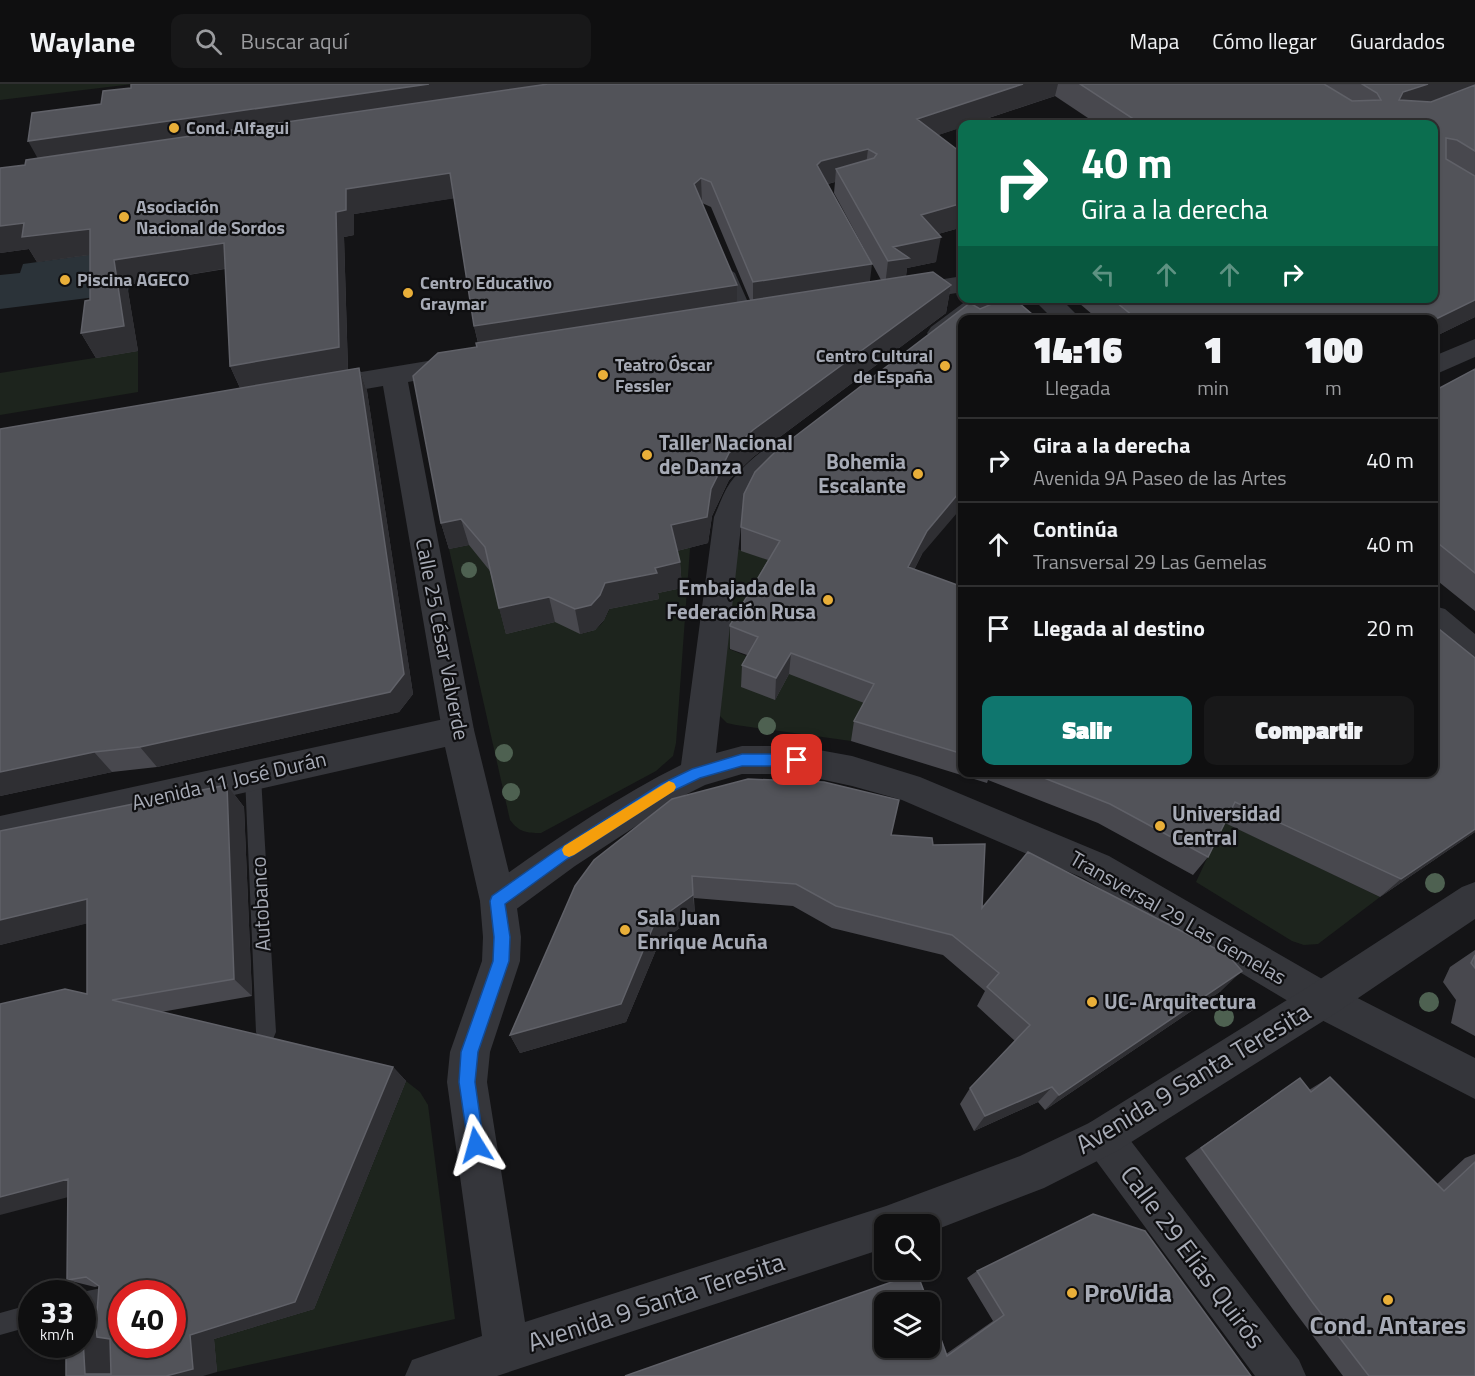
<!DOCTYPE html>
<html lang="es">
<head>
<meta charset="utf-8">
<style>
	:root { --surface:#0f0f10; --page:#181819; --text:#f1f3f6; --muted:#9b9c9f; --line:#2f2f30; --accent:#0f766e }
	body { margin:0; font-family:"Titillium Web",sans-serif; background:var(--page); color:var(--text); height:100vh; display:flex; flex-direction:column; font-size:22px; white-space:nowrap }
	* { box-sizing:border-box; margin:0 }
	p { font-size:20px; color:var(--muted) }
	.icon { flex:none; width:33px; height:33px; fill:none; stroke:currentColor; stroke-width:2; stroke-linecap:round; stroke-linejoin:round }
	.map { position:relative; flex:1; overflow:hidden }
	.sheet { position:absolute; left:958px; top:231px; width:480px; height:462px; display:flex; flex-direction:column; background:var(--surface); border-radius:12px; box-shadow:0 2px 4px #0004,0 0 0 2px var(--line) }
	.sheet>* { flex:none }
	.hud { position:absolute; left:958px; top:36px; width:480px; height:183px; border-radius:12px; box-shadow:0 2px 4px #0004,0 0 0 2px var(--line); background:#0b6e4f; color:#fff; overflow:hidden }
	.fabs { position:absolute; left:874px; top:1130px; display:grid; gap:12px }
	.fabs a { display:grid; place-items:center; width:66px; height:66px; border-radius:12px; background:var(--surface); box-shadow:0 2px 4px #0004,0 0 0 2px var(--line); font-size:30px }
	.speed { position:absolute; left:18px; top:1196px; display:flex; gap:12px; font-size:30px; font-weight:700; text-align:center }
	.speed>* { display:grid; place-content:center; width:78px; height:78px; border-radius:50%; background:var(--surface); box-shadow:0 2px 4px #0004,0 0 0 2px var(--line); line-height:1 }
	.speed small { font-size:15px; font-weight:400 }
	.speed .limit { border:9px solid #d22; background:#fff; color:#111 }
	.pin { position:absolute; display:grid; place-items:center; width:51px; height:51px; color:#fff; margin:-26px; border-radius:12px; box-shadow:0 3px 9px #0006 }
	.me { position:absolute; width:66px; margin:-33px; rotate:352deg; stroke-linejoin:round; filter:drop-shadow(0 0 4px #0008) }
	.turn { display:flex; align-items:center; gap:21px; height:126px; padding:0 24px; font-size:27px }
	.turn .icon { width:78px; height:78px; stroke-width:2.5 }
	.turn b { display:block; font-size:42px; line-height:51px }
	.lanes { display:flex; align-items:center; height:57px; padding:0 24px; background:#0003; justify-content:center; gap:30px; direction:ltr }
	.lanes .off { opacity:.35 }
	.eta { display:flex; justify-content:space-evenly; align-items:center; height:102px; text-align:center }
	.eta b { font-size:36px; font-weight:800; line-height:42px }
	.button { display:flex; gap:12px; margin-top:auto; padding:12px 24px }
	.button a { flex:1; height:69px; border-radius:12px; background:var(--accent); color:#fff; font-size:24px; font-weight:800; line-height:69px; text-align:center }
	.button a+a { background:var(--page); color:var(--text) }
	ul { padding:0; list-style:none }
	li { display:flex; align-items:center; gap:18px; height:84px; padding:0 24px; border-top:2px solid var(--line) }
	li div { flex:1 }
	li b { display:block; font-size:22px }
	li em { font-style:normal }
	header { display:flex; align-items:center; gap:36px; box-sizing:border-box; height:84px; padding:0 30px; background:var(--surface); border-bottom:2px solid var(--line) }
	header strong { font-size:28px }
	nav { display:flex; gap:33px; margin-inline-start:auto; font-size:21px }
	.search { width:420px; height:54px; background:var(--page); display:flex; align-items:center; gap:15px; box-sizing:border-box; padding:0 21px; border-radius:12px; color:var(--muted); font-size:22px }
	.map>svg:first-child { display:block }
	.green { fill:#1d241d }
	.water { fill:#2b3339 }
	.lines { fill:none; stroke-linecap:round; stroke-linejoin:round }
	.service { fill:#35363b; fill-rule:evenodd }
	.minor { fill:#35363b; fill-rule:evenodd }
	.tertiary { fill:#35363b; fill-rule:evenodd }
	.tree { fill:#4e6151 }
	.wall { fill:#48484e; fill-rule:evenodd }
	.shaded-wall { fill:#2f2f33 }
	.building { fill:#525359; stroke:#606168; stroke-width:1.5; fill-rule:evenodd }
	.route { fill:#1a73e8; stroke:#114b97; stroke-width:1.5 }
	.slow { fill:#f59e0b }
	.poi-dot { fill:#e9af39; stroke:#0f0f11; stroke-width:2 }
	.labels { text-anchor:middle; stroke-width:4.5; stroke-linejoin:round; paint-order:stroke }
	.far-poi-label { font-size:18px; font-weight:bold; fill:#a7abb6; stroke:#0f0f11; text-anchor:start }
	.poi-label { font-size:21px; font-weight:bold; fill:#a7abb6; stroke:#0f0f11; text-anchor:start }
	.street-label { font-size:21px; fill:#a7abb6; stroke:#0f0f11 }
	.near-street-label { font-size:26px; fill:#a7abb6; stroke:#0f0f11 }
	.near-poi-label { font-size:26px; font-weight:bold; fill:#a7abb6; stroke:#0f0f11; text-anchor:start }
</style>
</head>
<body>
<header>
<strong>Waylane</strong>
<div class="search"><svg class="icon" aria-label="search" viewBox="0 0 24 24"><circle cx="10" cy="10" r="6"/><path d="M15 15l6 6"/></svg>Buscar aquí</div>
<nav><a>Mapa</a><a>Cómo llegar</a><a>Guardados</a></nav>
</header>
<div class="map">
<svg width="1475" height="1292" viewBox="0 0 1475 1292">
	<rect width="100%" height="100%" fill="#141416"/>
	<path class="green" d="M0,0H133L0,16Z
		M138,267V308L0,331V289Z
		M698,419L690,464L676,659L673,672L656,687L541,749C526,749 519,748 510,736L449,465L490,457L561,537L580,550C598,546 602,543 609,525L658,510L673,468L690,463Z
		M735,464L792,484L750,530L729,565L870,621L851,657L736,641L727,639L720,632Z
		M1224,738L1380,813L1318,860L1304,861L1292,857L1196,798Z
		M406,997L420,1008L428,1021L455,1235L217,1288L214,1255L314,1225Z"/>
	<path class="water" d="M134,165L128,209L0,225V191L20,189L23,180Z"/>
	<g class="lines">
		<path class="service" d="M729,185L735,189L755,234L753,237H745L743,234L723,189Z
			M253,686L259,688L261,693L276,948L273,955L266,958L259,955L256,948L245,693L247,688Z
			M112,1202L124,1209H122V1233L108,1225L82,1229V1209H77Z
			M32,1220V1242L0,1251V1229Z"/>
		<path class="minor" d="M963,192V208L906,217L897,214L894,209L897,204L906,201Z
			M970,214H999L974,236H963V244C952,253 945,259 931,255L927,249L931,243Z
			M1032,214H1060L1082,236H1054Z
			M1475,255V273L1434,291V272Z
			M464,271L473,274L477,280L473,286L408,298L474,646L470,656L458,660L446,656L442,646L383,302L319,313L310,310L306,304L310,298L319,295Z
			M788,353L798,356L802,363L798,370L753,411L742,433L716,669L742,662H797L852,672L920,693L1109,772L1336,903L1475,974V1015L1308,929L1083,794L902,716L852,702L797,690H742L705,701L679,714L575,782L511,829L498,834L485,829L480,817L485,805C548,761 612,715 681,681L714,433C719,422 723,409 730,399C742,382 768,359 788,353Z
			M1434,522L1445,525L1475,550V581L1464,577L1434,552Z
			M1103,1033L1117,1039L1299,1276L1306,1292H1255L1089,1067L1083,1053L1089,1039Z"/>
		<path class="tertiary" d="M458,632L470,636L474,646L516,817L521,853L520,877L490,968L487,998L525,1238L886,1122L1020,1072L1089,1039L1308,903L1462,803L1475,798V835L1336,929L1117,1067L1044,1104L930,1148V1140H885V1164L497,1292H405L412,1276L482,1252L447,998L450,968L482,877L483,853L480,817L445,663L0,764V732Z"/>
	</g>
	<g class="tree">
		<circle cx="469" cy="486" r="8"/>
		<circle cx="767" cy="642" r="9"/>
		<circle cx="504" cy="669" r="9"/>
		<circle cx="511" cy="708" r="9"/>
		<circle cx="1435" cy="799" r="10"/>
		<circle cx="1429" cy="918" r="10"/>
		<circle cx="1224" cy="933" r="10"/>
	</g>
	<path class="wall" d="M131,0H1475V233L1434,253V236H1099L1073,214H1434V40H1097L1055,12L938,51L963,143L938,150L936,178L907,184L906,192L951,201L946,229L753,373L729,396L712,432L708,459L677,467L680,478L682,504L658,509L659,515L609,525L604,536L595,546L580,550L555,538L506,550L490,487L469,461L449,465L441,439L478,259L474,242L454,114L354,130V151L344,153L348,286L359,284L367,307L413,610L399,628L157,683L112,688L0,712L240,304L230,282L225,185L127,201L138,267L96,274L81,249L90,216V171L37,178L29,165L0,169V84L25,81L38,74L101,20L131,4ZM835,98L834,109L881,196L870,198L828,100ZM702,119L711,123L750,216L737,218V201Z
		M980,225L922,470L914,486L963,503V688H1434L1475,748L1380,813L1225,739L1208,773L1193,791L1098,739L988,696L987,699L851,657L854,637L864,619L789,590L775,616L741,603L742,581L747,571L730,565V541L768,476L741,467V443Z
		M1475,285V527L1434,494V307Z
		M227,701L244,723L252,912L161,928L393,983L406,997L314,1225L214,1255L217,1288L97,1225L99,1202L95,1203L67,1196L87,910V839L0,861V747Z
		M891,751L933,761L982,824L1221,907L1045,1026L1038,1018L974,1047L960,1020L970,1004L1015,957L977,922L985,907L943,871L832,844L793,822L694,814L695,833L659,859L626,938L520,969L510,951L575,802Z
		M1475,866V952L1451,939L1456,916L1443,898L1450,883Z
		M1330,993L1437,1100L1465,1074L1475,1070V1292H1343L1292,1224L1185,1074L1300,994L1309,1006Z
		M977,1187L1251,1292H625L946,1270L993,1237L967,1194Z"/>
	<path class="shaded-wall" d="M429,0H603L42,82L28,57Z
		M1023,0H1058L1055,12L970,40H963V43L914,59L917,35Z
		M1428,0H1475V3L1387,40L1403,8Z
		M868,65L865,90L836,85L835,98L819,102L817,81L821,77Z
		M450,89L456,114L354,130V151L344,153L348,288L241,306L230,282L336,128L346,105Z
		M701,94L702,119L694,100Z
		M963,119V143L917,156L921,131Z
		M24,139L90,145L103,169L37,178L29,165L0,169V142Z
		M941,153L936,178L907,184L905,199L885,202L888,177L893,163Z
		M224,159L235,183L127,201L138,267L96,274L81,249L114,176Z
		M872,180L869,205L753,223V198Z
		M737,201V225L480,266L474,242Z
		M951,201L946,229L753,373L729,396L712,432L708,459L673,468L671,441L711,405L729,369L753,346Z
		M1475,216V233L1434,253V236Z
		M359,284L367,307L413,610L399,628L157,683L140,663Z
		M963,404V422L922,470L904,506L908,483L927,447Z
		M461,435L469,461L449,465L441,439Z
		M680,478L682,504L658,509L659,515L609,525L604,536L595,546L580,550L575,525L605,499L655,484Z
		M549,513L555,538L506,550L499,524Z
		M791,569L789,590L775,616L776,594Z
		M94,668L112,688L0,712V688Z
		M227,701L244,723L252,912L234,895Z
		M1475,745V748L1380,813L1401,795Z
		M693,811L695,833L659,859L626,938L520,969L510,951L655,838Z
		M87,815L109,834L0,861V836Z
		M1242,887L1221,907L1045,1026L1059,1011Z
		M393,983L406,997L314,1225L214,1255L217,1288L203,1292H166L190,1251Z
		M1052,1003L1038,1018L974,1047L985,1032Z
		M68,1095L95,1106L0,1131V1113Z
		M82,1222L108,1227L97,1229Z
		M96,1243L112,1256L113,1292L85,1290L83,1255L86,1246Z"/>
	<path class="building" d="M131,0H429L28,57L32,29L101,20L103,7L131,4Z
		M548,0H1023L917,35L963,70V119L921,131L941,153L893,163L909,174L888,177L836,85L874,74L877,70L868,65L821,77L817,81L872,180L753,198L711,98L701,94L694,100L737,201L474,242L450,89L346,105V126L336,128L339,263L230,282L224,159L114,176L124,242L81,249L85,217L90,216V145L22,153L24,139L0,142V84L25,81L26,76Z
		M1080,0H1324L1352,17L1381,16L1377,9L1362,0H1428L1403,8L1399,16L1431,18L1475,1V67L1457,56L1446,54V75L1475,92V216L1434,236H1138L1111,214H1434V40H1141Z
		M933,188L951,201L753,346L729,369L711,405L707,433L671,441L680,478L655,484L657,489L605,499L600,511L591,521L575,525L549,513L499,524L485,463L461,435L441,439L413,292L438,269L477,263L476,259Z
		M1006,214H1013L1039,236H963V404L927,447L908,483L963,503V670L854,637L874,600L791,569L776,594L742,581L758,553L730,542V541L780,457L741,443L744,410L755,388L776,367L970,219L980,225Z
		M359,284L404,590L390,608L140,663L94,668L0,688V345Z
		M1475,285V489L1434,456V307Z
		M1434,541L1475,574V745L1401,795L1235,718L1208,773L1110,720L1029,688H1434Z
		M748,695L824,698L899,716L891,751L932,754L933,761L985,760L982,824L1028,768L1222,868L1229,872L1242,887L1059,1011L1052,1003L985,1032L970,1004L1030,941L987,903L999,889L952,851L836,822L796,800L692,792L693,811L655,838L621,920L510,951L575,802L594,776L672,715Z
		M227,701L234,895L112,916L393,983L295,1218L190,1251L193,1285L166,1292H66V1260H82V1222L97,1229L99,1202L86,1193L67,1196L68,1095L0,1113V920L65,905L87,910V815L0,836V747ZM122,1209H172V1260H122ZM96,1243L97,1253L110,1255L111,1290H85L83,1255L86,1246Z
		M1475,871V884L1471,879Z
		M1330,993L1444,1107L1475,1078V1292H1369L1313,1219L1201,1064L1300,994L1311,1008Z
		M1093,1130L1145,1147L1251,1292H625L917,1189L928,1218H885V1263H930V1224L947,1272L1004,1231L977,1187Z"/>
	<path class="route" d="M742,670H797L802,672L804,676L802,681L797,682H742L700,694L671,708L567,775L505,820L510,853L509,877L478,968L475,998L484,1061L482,1067L476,1070L469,1067L459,998L461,968L493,877L494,853L490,817L492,812L557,766L661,700L692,685Z"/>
	<path class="slow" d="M669,697L674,699L676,703L674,707L574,771L569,773L564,771L562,766L564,762Z"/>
	<g class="poi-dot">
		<circle cx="174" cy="44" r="6"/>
		<circle cx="124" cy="133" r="6"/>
		<circle cx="65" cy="196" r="6"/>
		<circle cx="408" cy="209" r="6"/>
		<circle cx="945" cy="282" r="6"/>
		<circle cx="603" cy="291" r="6"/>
		<circle cx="647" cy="371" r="6"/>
		<circle cx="918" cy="390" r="6"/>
		<circle cx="828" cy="516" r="6"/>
		<circle cx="1160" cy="742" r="6"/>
		<circle cx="625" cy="846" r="6"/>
		<circle cx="1092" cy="918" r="6"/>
		<circle cx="1072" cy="1209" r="6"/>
		<circle cx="1388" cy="1216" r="6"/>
	</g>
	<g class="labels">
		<g class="far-poi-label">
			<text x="186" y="50">Cond. Alfagui</text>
			<text x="136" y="129">Asociación<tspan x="136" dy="21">Nacional de Sordos</tspan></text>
			<text x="77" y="202">Piscina AGECO</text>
			<text x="420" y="205">Centro Educativo<tspan x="420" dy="21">Graymar</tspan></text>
			<text x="933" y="278" text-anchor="end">Centro Cultural<tspan x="933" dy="21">de España</tspan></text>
			<text x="615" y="287">Teatro Óscar<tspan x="615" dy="21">Fessler</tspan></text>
		</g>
		<g class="poi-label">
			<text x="659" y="366">Taller Nacional<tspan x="659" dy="24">de Danza</tspan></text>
			<text x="906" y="385" text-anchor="end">Bohemia<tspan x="906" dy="24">Escalante</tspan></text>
			<text x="816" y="511" text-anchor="end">Embajada de la<tspan x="816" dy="24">Federación Rusa</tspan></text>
			<text x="1172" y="737">Universidad<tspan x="1172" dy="24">Central</tspan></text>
			<text x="637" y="841">Sala Juan<tspan x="637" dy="24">Enrique Acuña</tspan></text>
			<text x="1104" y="925">UC- Arquitectura</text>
		</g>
		<g class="street-label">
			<text transform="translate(442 555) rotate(79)" y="7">Calle 25 César Valverde</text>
			<text transform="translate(229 697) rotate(-13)" y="7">Avenida 11 José Durán</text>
			<text transform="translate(261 820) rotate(-93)" y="7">Autobanco</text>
			<text transform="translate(1178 834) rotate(30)" y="7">Transversal 29 Las Gemelas</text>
		</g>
		<g class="near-street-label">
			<text transform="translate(1193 994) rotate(-31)" y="9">Avenida 9 Santa Teresita</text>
			<text transform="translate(1193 1173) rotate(53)" y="9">Calle 29 Elías Quirós</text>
			<text transform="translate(656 1218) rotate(-18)" y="9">Avenida 9 Santa Teresita</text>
		</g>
		<g class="near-poi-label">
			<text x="1084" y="1218">ProVida</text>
			<text x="1388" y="1250" text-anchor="middle">Cond. Antares</text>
		</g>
	</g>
</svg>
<div class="fabs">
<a><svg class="icon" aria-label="search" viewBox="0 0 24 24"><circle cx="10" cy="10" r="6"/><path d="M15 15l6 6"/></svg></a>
<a><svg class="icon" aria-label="layers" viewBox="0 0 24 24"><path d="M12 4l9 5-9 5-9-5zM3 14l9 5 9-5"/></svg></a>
</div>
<div class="speed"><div>33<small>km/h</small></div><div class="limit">40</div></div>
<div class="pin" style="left:797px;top:676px;background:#d93025"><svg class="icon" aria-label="arrive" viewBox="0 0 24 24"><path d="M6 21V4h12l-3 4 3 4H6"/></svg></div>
<svg class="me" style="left:476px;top:1061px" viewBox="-20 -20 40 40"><path d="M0-17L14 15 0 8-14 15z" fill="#1a73e8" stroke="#fff" stroke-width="4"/></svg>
<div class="hud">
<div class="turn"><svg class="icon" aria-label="right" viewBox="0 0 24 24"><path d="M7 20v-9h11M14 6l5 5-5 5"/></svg><div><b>40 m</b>Gira a la derecha</div></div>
<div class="lanes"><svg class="icon off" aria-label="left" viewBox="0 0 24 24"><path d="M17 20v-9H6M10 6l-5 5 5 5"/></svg><svg class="icon off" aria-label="ahead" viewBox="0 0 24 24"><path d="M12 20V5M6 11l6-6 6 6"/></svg><svg class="icon off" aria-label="ahead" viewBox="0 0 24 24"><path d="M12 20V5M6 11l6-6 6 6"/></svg><svg class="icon" aria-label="right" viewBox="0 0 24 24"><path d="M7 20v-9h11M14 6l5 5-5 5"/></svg></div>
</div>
<section class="sheet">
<div class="eta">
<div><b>14:16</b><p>Llegada</p></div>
<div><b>1</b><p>min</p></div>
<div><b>100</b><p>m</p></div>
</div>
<ul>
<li><svg class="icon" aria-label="right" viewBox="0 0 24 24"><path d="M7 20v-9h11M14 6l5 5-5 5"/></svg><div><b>Gira a la derecha</b><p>Avenida 9A Paseo de las Artes</p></div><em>40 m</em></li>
<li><svg class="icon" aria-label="ahead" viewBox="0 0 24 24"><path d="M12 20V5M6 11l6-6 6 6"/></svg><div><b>Continúa</b><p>Transversal 29 Las Gemelas</p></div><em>40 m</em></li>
<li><svg class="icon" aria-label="arrive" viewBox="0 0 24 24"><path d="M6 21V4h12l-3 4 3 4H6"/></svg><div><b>Llegada al destino</b></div><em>20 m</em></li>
</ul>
<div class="button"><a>Salir</a><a>Compartir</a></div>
</section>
</div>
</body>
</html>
